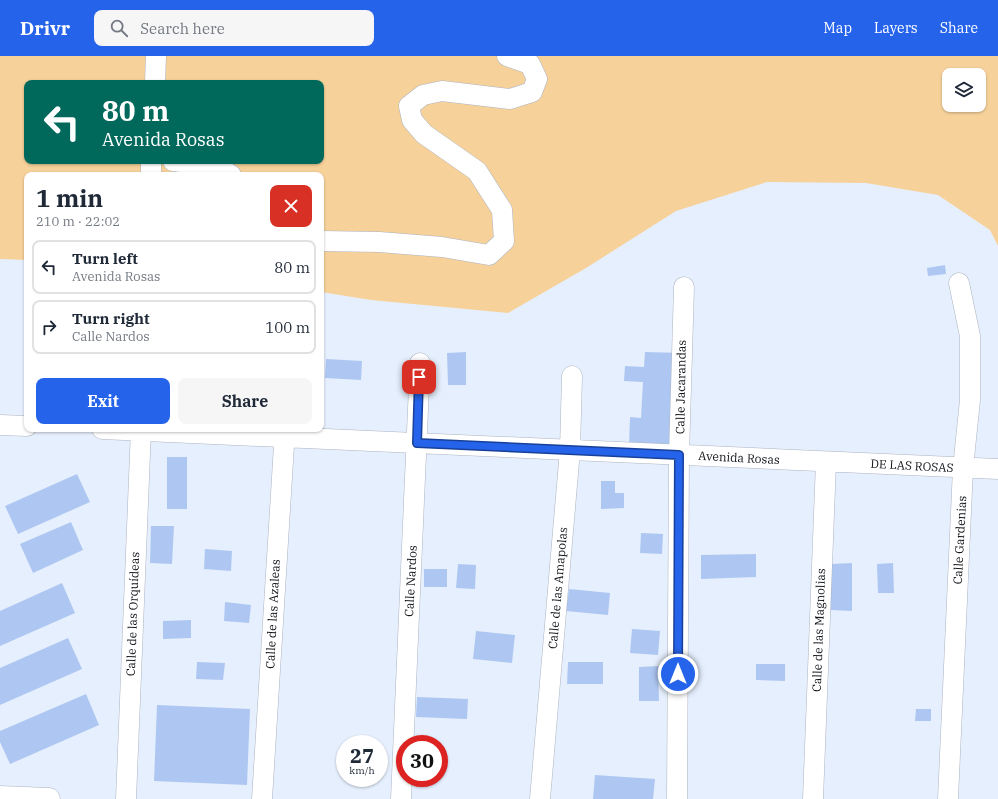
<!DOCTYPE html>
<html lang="en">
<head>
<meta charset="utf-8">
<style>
	:root { --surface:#fff; --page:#f6f6f7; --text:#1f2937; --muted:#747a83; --line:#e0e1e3; --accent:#2563eb }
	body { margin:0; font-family:"IBM Plex Serif",serif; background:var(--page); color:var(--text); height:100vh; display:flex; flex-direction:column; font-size:15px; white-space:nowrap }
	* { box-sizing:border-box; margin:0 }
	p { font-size:13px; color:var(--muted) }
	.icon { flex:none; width:22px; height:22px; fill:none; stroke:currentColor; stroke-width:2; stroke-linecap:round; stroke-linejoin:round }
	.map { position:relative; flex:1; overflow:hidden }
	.side { position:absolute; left:24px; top:116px; width:300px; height:260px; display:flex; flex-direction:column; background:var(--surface); border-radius:8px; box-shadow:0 1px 3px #0004 }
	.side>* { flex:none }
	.top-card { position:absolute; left:24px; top:24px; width:300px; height:84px; border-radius:8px; box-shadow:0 1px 3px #0004; background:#00695c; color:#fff; overflow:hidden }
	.fabs { position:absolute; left:942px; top:12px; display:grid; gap:8px }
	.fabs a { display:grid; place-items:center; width:44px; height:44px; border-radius:8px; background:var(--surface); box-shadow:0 1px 3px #0004; font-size:20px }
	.speed { position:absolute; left:336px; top:679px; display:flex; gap:8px; font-size:20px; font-weight:700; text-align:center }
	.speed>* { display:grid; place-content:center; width:52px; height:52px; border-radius:50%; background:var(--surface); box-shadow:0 1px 3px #0004; line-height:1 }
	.speed small { font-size:10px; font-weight:400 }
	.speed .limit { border:6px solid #d22; background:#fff; color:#111 }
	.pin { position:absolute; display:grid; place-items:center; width:34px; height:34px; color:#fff; margin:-17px; border-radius:8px; box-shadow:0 2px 6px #0006 }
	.me { position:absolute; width:44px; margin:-22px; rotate:0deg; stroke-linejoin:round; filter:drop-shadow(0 0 3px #0008) }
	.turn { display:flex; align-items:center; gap:14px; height:84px; padding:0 12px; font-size:18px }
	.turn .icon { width:52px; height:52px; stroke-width:2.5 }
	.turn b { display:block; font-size:28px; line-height:34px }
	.round { display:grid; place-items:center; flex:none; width:42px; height:42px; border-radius:8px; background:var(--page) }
	.headline { display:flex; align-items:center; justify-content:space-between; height:68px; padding:0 12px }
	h1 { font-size:24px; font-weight:800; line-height:30px }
	.primary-button { display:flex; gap:8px; margin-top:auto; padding:8px 12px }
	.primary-button a { flex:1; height:46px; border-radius:8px; background:var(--accent); color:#fff; font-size:16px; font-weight:800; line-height:46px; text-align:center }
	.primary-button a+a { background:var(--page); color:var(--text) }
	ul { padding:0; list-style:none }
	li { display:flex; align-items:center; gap:12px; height:54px; margin:0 8px 6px; padding:0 4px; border:2px solid var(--line); border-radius:8px }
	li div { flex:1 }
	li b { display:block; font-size:15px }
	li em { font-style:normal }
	header { display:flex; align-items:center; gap:24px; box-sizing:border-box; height:56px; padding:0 20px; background:var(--accent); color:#fff }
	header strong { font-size:19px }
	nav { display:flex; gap:22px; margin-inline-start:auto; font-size:14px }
	.search { width:280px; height:36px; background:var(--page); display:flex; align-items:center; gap:10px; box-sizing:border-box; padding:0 14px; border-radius:8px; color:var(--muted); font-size:15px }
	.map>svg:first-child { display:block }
	.green { fill:#f7d19a; fill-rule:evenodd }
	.building { fill:#aec7f2 }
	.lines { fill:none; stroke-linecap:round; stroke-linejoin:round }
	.minor-casing { stroke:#acb4c1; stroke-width:21 }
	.secondary-casing { stroke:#acb4c1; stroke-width:23 }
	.minor { stroke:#fff; stroke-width:20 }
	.secondary { stroke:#fff; stroke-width:22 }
	.route-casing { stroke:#184099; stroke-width:10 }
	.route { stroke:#2563eb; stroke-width:7 }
	.labels { text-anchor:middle; stroke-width:3; stroke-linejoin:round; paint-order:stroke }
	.street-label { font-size:12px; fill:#111419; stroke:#fff }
</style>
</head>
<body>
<header>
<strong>Drivr</strong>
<div class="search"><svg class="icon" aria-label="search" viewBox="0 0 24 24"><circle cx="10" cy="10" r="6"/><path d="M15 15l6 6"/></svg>Search here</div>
<nav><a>Map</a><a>Layers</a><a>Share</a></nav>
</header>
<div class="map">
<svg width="998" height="743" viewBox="0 0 998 743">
	<rect width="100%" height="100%" fill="#e6effd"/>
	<path class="green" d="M0,0H998V190L990,174L938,139L866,127L767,126L676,155L586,212L508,257L371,244L321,236V119H27V204L0,203ZM949,19H979V49H949ZM27,27H321V105H27Z"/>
	<path class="building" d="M945,209L946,218L928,220L927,212Z
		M466,296V329H448L447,297Z
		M645,296L682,297L675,393L629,391L630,361L641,362L643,326L624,325L625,310L644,311Z
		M326,303L362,305L361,324L325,322Z
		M167,401H187V453H167Z
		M77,418L90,446L18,478L5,450Z
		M601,425H615V437H624V452L601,453Z
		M71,466L83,494L33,517L20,488Z
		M151,470H174L172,508L150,507Z
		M641,477L663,478L662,498L640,497Z
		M205,493L232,495L231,515L204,513Z
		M756,498V521L701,523V499Z
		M852,507V555L831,554V508Z
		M893,507L894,537H878L877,508Z
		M458,508L476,509L475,533L456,532Z
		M424,513H447V531H424Z
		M62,527L75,557L0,590V555Z
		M569,533L610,537L608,559L566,555Z
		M225,546L251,549L249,567L224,565Z
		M191,564V582L163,583V565Z
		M632,573L660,575L658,599L630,597Z
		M476,575L515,579L512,607L473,603Z
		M68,582L82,613L0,649V612Z
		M197,606L225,607L223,624L196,623Z
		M568,606H603V628H567Z
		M756,608H785V625L756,624Z
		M658,610L659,645H639V611Z
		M86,638L99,669L10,708L0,686V675Z
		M417,641L468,643L467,663L416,661Z
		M157,649L250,653L247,729L154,725Z
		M916,653H931V665H915Z
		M595,719L655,723L653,743H593Z"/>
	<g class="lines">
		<defs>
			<path id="minor" d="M155,27L156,0
				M173,105L216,110L231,119
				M151,119V105
				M321,185L379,186L442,191L489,199L504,185L502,154L477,115L424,78L412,64L409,50L423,39L442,35L510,43L532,36L537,23L530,8L507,0
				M0,369L27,370
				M102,373L998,413
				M126,743L141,373
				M262,743L285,373
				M401,743L420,307
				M540,743L570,394L572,320
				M677,743L679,399L684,231
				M813,743L826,406
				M948,743L963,412L970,344V280L959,227"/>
			<path id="secondary" d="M0,741L49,743"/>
		</defs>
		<use href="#minor" class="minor-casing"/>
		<use href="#secondary" class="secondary-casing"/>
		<use href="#minor" class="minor"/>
		<use href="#secondary" class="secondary"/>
	</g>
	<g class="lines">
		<defs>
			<path id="route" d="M419,321L417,387L679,399L678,618"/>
		</defs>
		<use href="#route" class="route-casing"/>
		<use href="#route" class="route"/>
	</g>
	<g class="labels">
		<g class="street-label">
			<text transform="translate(681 331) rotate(-89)" y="4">Calle Jacarandas</text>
			<text transform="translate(739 402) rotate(3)" y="4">Avenida Rosas</text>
			<text transform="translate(912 410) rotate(3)" y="4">DE LAS ROSAS</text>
			<text transform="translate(960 484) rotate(-87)" y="4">Calle Gardenias</text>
			<text transform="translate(411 525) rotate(-87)" y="4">Calle Nardos</text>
			<text transform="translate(558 532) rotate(-85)" y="4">Calle de las Amapolas</text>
			<text transform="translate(133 558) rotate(-88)" y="4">Calle de las Orquídeas</text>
			<text transform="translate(273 558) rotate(-87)" y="4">Calle de las Azaleas</text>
			<text transform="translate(819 574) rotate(-88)" y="4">Calle de las Magnolias</text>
		</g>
	</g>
</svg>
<div class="fabs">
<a><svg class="icon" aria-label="layers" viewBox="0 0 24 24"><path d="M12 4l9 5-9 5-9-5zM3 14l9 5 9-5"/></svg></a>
</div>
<div class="speed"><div>27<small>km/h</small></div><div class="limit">30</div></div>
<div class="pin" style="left:419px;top:321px;background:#d93025"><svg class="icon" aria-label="arrive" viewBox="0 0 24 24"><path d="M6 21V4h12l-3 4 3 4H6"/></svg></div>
<svg class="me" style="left:678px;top:618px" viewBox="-20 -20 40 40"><circle r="17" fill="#2563eb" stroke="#fff" stroke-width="3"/><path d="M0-11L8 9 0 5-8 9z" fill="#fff"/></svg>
<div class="top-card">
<div class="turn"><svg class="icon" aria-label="left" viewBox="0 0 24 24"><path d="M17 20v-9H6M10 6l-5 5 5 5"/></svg><div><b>80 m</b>Avenida Rosas</div></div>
</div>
<section class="side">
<div class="headline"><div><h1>1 min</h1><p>210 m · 22:02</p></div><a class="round" style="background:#d93025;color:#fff"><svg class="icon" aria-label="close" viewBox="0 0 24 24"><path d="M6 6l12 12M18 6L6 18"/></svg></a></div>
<ul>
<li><svg class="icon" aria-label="left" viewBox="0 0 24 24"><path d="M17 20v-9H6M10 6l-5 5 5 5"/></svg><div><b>Turn left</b><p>Avenida Rosas</p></div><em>80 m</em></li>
<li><svg class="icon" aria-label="right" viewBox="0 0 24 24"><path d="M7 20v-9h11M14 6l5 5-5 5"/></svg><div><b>Turn right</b><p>Calle Nardos</p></div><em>100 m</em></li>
</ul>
<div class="primary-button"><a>Exit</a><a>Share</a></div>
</section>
</div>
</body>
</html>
